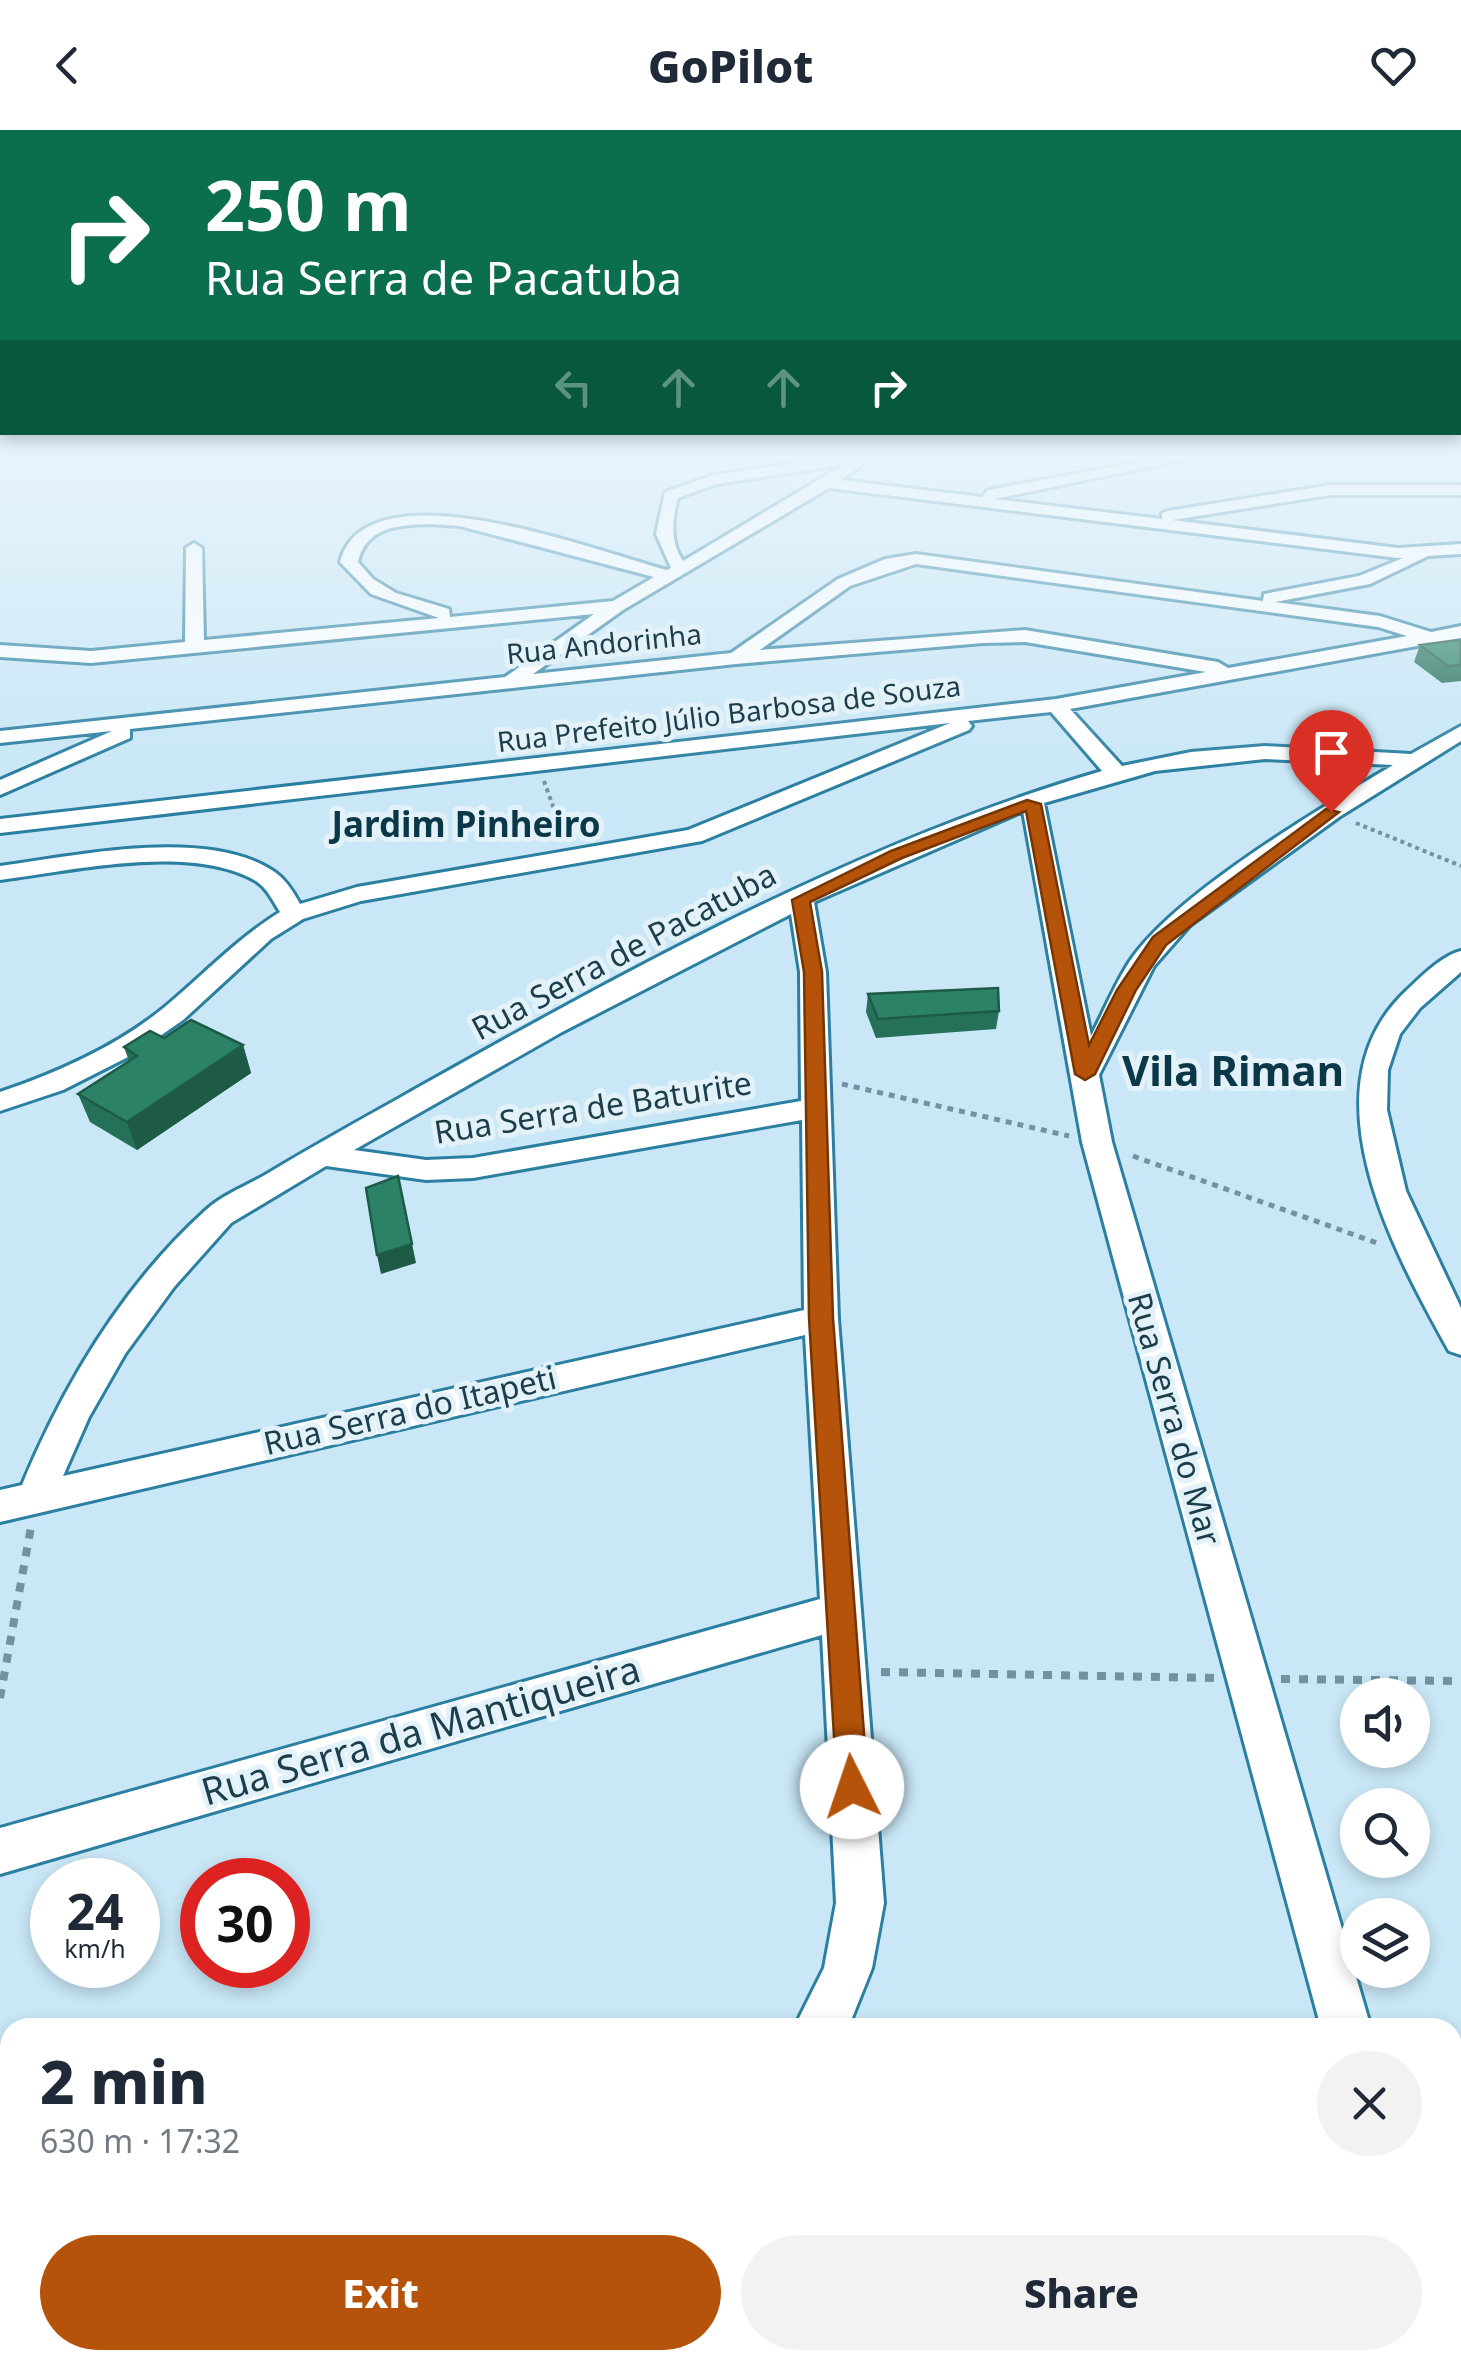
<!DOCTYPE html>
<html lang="en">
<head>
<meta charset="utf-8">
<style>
	:root { --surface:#fff; --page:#f2f2f3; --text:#1f2937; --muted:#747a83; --accent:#b45309 }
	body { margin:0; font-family:"Noto Sans",sans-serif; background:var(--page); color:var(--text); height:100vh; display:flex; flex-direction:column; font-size:38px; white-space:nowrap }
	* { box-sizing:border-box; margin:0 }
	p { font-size:32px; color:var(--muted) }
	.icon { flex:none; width:55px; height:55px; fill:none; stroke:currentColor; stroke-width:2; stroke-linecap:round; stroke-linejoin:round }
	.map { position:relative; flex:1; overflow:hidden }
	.drawer { position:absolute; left:0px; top:1888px; width:1462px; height:352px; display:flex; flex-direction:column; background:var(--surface); border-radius:30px 30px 0 0; box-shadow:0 5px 15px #0003 }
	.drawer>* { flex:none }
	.top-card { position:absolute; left:0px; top:0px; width:1462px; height:305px; box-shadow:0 5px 15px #0003; background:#0b6e4f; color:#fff; overflow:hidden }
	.buttons { position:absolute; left:1340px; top:1548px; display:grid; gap:20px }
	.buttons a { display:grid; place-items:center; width:90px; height:90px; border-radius:50%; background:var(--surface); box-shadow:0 5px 15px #0003; font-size:50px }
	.speed { position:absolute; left:30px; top:1728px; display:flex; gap:20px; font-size:50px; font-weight:700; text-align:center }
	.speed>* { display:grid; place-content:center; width:130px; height:130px; border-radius:50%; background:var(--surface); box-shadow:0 5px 15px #0003; line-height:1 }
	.speed small { font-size:25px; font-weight:400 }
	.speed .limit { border:15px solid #d22; background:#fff; color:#111 }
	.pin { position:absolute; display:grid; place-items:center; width:85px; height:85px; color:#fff; margin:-102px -42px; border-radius:50% 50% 50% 0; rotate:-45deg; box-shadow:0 0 10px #0007 }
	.pin .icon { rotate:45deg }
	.me { position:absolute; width:110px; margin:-55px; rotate:356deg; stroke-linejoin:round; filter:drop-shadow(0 0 8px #0008) }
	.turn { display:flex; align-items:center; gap:35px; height:210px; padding:0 40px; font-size:45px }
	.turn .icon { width:130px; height:130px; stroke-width:2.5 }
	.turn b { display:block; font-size:70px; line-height:85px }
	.lanes { display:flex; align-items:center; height:95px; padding:0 40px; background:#0003; justify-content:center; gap:50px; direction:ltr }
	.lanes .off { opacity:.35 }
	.round { display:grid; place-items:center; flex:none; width:105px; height:105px; border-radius:52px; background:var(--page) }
	.overview { display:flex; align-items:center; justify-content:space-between; height:170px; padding:0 40px }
	h1 { font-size:60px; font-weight:800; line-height:75px }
	.cta { display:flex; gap:20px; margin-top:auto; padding:20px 40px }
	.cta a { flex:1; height:115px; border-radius:60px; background:var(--accent); color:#fff; font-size:40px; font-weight:800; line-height:115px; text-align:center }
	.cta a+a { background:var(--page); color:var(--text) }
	header { display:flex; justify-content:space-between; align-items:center; height:130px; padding:0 40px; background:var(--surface); font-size:45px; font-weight:800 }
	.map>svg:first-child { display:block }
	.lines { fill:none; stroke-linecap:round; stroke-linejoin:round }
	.minor-casing { stroke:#2b7fa0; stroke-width:6 }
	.path-far2 { stroke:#7292a1; stroke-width:4; stroke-dasharray:4 4; stroke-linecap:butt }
	.path-far1 { stroke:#7292a1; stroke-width:5; stroke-dasharray:6 6; stroke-linecap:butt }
	.path { stroke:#7292a1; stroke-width:8; stroke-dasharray:9 9; stroke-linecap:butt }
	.minor { fill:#fff; fill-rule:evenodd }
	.wall { fill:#257058 }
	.shaded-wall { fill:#1e5b47 }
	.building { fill:#2b8266; stroke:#1e5b47; stroke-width:2.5 }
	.route { fill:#b45309; stroke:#753606; stroke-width:2.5 }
	.labels { text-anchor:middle; stroke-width:10; stroke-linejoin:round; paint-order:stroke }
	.far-street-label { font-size:28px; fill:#1c3e4c; stroke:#e3f2f9 }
	.street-label { font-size:32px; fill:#1c3e4c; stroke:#e3f2f9 }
	.far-district-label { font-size:35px; font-weight:bold; fill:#0b3849; stroke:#e3f2f9 }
	.near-street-label { font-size:38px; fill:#1c3e4c; stroke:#e3f2f9 }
	.district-label { font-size:42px; font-weight:bold; fill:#0b3849; stroke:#e3f2f9 }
</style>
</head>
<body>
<header><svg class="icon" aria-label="back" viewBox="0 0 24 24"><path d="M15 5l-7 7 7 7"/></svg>GoPilot<svg class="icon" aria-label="heart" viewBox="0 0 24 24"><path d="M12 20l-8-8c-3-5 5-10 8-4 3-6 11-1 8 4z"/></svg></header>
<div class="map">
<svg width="1461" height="2239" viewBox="0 0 1461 2239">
	<rect width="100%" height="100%" fill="#c9e7f6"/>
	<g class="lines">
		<defs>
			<path id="minor" d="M833,327H873L841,350L982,367L988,360L1167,327H1197L994,369L1162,389V383L1168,381L1330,355H1461V365H1330L1172,390L1398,418L1461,414V424L1428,426L1370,454L1275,472L1380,486L1431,502L1461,496V508L1070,579L1122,636L1191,622L1265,616L1411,624L1461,596V611L1339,687L1190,795L1154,836L1099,945L1112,1012L1371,1898H1321L1082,1012L1023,681L814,772L826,842L838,1189L884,1773L872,1838L848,1898H794L824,1838L836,1773L822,1505L0,1744V1698L820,1469L805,1205L0,1392V1360L22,1355C64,1254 124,1154 206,1080C222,1065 246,1056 265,1045C308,1019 351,995 396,970C618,845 857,712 1102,641L1051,582L968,591L972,596L969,600L702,711L361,771L303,789L271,809L183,890L134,924L63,960L0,981V962C59,942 118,916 166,876C204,844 238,808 280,782C273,771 267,758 256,751C190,713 72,741 0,750V736C76,726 210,696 276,743C287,751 294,763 300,774L357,757L688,700L950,593L0,703V689L1056,569L1206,542L1025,512L983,513L736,534L130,599V608L0,665V650L112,601L0,613V601L505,547L594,484L91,533L0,527V515L91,521L185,512L186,418L194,413L202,418L204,510L439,488L371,464L340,432C366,332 599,422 667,440L671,438L656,404L665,362L714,345ZM845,334L683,431C670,412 672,390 678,368L717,354ZM829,358L1398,428H1403L1359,446L1264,464L1263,471L916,424L885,429L838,449L731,523L533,544L623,480ZM429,394L460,396L654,447L613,471L450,487L449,479L396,463L373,449L358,432C366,397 398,395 429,394ZM916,434L1378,497L1407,506L1228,538L1218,532L1025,500L760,520L850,456ZM1265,629L1393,635C1321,678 1175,764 1130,831C1115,854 1104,881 1091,906L1044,673L1155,641ZM791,784L800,842L801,971L473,1028L426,1030L354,1020L562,902ZM802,990L804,1180L63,1346L89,1287L125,1224L174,1157L231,1093L326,1036L426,1050L473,1048Z
				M1461,821V842L1420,878L1400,904L1388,940L1387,980L1406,1061L1461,1178V1225L1449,1221C1394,1122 1303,958 1406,861C1421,847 1441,826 1461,821Z
				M0,2193L10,2195V2230H241L237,2239H0Z
				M1452,2220L1459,2239H1401L1399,2230H1452Z
				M372,2230H433L437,2239H376Z
				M498,2230H634L638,2239H494Z
				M1223,2230H1281L1277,2239H1219Z"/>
		</defs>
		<use href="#minor" class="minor-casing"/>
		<path class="path-far2" d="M544,651L565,710
			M1356,693L1461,736"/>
		<path class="path-far1" d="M842,954L1069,1006
			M1133,1026L1380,1114"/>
		<path class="path" d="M881,1542L1214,1548
			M1281,1549L1461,1551
			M0,1568L31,1397"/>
		<use href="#minor" class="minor"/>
	</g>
	<path class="wall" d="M1461,513V551L1442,553L1414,532L1420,515Z
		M868,864L999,881L996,899L876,908L866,882Z
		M164,908L243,915L251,943L137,1020L90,992L78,964L129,931L124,917Z"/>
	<path class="shaded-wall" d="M243,915L251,943L137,1020L127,992Z
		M398,1046L416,1133L381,1144L377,1125Z"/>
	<path class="building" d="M1458,510L1461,513V535L1448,536L1420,515Z
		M998,858L999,881L878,889L868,864Z
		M191,890L243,915L127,992L78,964L137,926L124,917L150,901L164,908Z
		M398,1046L412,1114L377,1125L366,1058Z"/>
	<linearGradient id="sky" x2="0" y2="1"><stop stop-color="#87a6de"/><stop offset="0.51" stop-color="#e7f4fb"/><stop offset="1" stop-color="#e7f4fb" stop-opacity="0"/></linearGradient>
	<rect width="1461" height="640" fill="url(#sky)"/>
	<path class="route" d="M1027,670L1041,674L1089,915L1117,860L1153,807L1326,679L1339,682L1166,815L1136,860L1095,944L1085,950L1075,944L1026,681L902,728L810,772L822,842L833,1188L868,1657L864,1668L852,1672L841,1668L837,1657L809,1188L804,842L792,770L891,721Z"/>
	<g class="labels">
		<g class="far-street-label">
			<text transform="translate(604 514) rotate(-6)" y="10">Rua Andorinha</text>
			<text transform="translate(729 584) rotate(-7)" y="10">Rua Prefeito Júlio Barbosa de Souza</text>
		</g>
		<g class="street-label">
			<text transform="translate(624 822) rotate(-28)" y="11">Rua Serra de Pacatuba</text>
			<text transform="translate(593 978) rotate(-9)" y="11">Rua Serra de Baturite</text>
			<text transform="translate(410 1281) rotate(-13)" y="11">Rua Serra do Itapeti</text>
			<text transform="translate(1174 1289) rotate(74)" y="11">Rua Serra do Mar</text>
		</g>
		<g class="far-district-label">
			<text x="466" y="707">Jardim Pinheiro</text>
		</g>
		<g class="near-street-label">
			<text transform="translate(421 1601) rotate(-16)" y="13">Rua Serra da Mantiqueira</text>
		</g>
		<g class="district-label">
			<text x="1233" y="956">Vila Riman</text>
		</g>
	</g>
</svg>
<div class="buttons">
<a><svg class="icon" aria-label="sound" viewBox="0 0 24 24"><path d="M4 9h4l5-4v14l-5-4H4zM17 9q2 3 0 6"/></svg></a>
<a><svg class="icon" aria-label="search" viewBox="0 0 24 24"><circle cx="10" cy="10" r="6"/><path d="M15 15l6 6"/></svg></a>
<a><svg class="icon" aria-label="layers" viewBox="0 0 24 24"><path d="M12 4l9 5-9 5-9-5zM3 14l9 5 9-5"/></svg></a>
</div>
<div class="speed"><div>24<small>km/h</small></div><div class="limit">30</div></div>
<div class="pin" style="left:1331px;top:682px;background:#d93025"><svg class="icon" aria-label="arrive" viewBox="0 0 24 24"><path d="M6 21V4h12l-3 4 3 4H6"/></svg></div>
<svg class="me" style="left:852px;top:1657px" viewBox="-20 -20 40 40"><circle r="19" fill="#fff"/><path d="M0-13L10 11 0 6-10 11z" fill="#b45309"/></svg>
<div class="top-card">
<div class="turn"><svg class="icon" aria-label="right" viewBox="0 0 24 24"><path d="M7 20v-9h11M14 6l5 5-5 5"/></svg><div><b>250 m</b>Rua Serra de Pacatuba</div></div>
<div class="lanes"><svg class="icon off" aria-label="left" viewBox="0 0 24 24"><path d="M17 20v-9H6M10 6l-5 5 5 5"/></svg><svg class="icon off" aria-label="ahead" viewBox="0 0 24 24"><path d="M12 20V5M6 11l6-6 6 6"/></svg><svg class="icon off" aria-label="ahead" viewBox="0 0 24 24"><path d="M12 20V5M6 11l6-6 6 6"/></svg><svg class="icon" aria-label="right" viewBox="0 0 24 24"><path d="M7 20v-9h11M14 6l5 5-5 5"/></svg></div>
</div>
<section class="drawer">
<div class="overview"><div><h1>2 min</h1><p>630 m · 17:32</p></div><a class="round"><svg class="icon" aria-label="close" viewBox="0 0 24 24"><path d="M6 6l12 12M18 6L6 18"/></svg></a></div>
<div class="cta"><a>Exit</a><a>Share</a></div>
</section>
</div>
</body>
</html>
